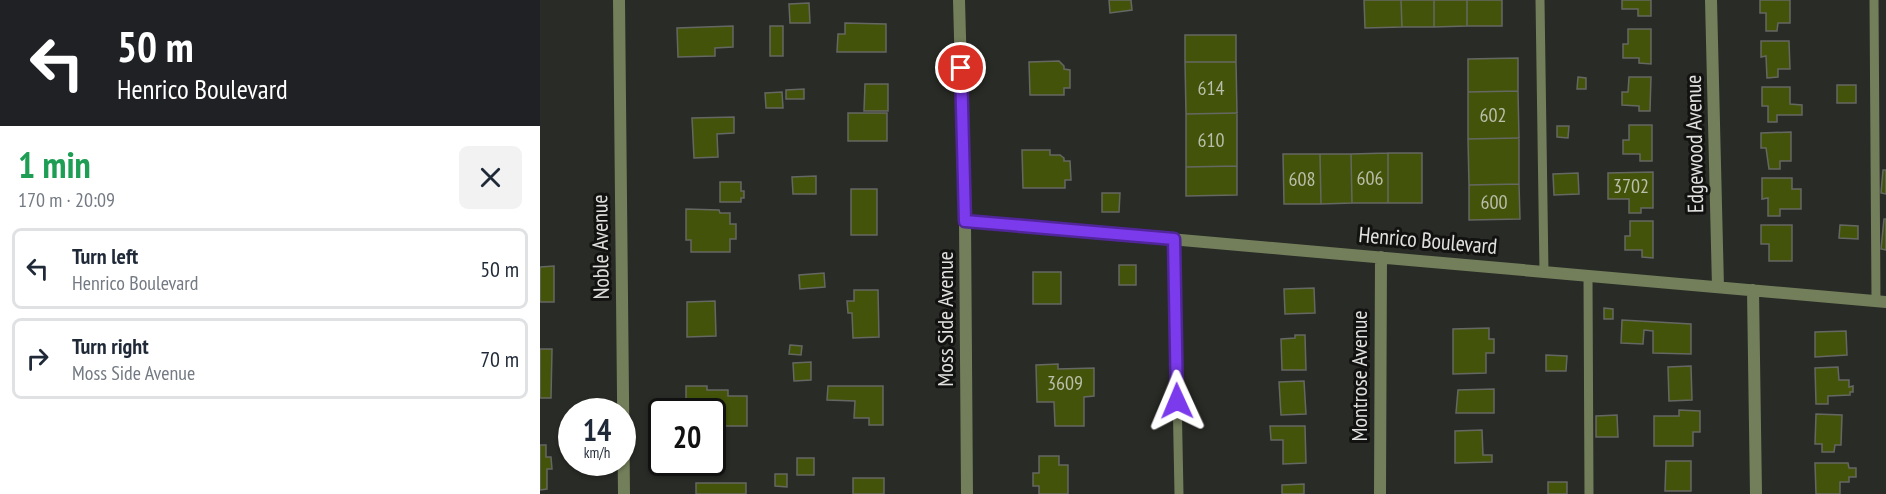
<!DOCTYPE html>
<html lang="en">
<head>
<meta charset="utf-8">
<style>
	:root { --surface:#fff; --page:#f2f2f3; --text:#1f2937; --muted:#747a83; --line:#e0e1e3 }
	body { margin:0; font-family:"PT Sans Narrow",sans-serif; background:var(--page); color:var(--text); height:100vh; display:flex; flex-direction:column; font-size:22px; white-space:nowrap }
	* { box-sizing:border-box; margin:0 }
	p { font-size:20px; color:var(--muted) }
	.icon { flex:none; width:33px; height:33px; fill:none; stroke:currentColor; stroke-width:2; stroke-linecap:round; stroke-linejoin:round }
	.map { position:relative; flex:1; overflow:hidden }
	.side { display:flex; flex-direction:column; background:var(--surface); width:540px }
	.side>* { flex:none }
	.top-card { background:#202124; color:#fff; overflow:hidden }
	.speed { position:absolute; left:18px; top:398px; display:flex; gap:12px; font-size:30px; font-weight:700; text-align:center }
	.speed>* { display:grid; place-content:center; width:78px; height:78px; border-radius:50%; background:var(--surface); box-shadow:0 2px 4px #0004; line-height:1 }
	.speed small { font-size:15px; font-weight:400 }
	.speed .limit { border:3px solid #111; border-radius:9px; background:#fff; color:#111 }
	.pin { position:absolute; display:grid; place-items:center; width:51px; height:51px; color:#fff; margin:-26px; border:3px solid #fff; border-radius:50%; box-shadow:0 2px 6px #0007 }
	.me { position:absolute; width:66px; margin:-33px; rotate:359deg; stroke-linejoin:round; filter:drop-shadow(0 0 4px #0008) }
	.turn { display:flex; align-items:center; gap:21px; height:126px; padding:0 18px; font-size:27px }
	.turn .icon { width:78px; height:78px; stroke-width:2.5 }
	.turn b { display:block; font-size:42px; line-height:51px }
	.round { display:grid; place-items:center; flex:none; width:63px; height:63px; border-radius:9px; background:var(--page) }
	.summary { display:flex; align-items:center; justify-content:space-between; height:102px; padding:0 18px }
	h1 { font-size:36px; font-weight:700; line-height:45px; color:#1e9e55 }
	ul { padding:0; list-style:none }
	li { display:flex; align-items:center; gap:18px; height:81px; margin:0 12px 9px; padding:0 6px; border:3px solid var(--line); border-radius:9px }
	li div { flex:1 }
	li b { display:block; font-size:22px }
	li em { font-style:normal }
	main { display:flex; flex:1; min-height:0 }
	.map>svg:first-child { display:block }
	.building { fill:#43540a; stroke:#656762; stroke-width:1.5 }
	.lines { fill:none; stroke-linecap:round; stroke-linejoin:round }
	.lane { stroke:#737e5b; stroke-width:9 }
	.street { stroke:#737e5b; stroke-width:12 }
	.route-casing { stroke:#51269a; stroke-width:15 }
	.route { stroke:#7c3aed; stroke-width:10 }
	.labels { text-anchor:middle; stroke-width:6; stroke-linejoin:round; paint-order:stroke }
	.number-label { font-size:20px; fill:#babeaa }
	.street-label { font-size:22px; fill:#e1e2df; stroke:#121311 }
</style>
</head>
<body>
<main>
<section class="side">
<div class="top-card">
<div class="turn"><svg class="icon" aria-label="left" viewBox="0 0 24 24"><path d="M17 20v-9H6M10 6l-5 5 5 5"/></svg><div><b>50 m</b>Henrico Boulevard</div></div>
</div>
<div class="summary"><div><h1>1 min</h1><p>170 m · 20:09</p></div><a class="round"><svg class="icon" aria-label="close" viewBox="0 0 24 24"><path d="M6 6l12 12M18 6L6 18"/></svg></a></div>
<ul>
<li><svg class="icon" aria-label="left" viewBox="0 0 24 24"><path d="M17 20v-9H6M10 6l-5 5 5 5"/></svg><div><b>Turn left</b><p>Henrico Boulevard</p></div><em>50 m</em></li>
<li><svg class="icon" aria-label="right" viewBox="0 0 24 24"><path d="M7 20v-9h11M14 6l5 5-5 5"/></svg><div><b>Turn right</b><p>Moss Side Avenue</p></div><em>70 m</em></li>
</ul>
</section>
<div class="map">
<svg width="1346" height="494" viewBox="0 0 1346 494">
	<rect width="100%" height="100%" fill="#292b26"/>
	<path class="building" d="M569,0H591L592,10L570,13Z
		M824,0H861L862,27L825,28Z
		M861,0H894V27H862Z
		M894,0H927V26L894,27Z
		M927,0H962V26H927Z
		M1082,0H1111V16H1098V9H1082Z
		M1220,0H1250V23H1238L1237,31H1226V13H1220Z
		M269,3L270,23H250L249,4Z
		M305,23L346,24V52H297L298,34H305Z
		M193,26V47L175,48V56L138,57L137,28Z
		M230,26H243V56H230Z
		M1088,29H1111V64L1099,63V58H1083V44H1088Z
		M645,35H696V62H645Z
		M1221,41H1249L1250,69H1238V77L1227,78L1226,56L1221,57Z
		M978,58V91L928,92V59Z
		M519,61L524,66V69L530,70V88H524V95H490L489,62Z
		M645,62H696L697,113L646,114Z
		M1038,77L1046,78V89H1037Z
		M1089,77H1111L1110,111H1099V106L1082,105V92H1088Z
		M325,84H348V111H324Z
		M1297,85H1316V103H1297Z
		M1222,87H1250V104L1262,105V115H1237V122H1228V106H1222Z
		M264,89V99H246V90Z
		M978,91L979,138L928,139V92Z
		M242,92L243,108H226L225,93Z
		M308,113H347V141H308Z
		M697,113V166L646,167V114Z
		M194,117V133L177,134L178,157L154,158L152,118Z
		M1089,125H1112V161H1100V154H1083V140H1089Z
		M1017,126H1029L1028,138L1017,137Z
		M1251,132V161H1240V169H1229L1226,148H1221V133Z
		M979,138V184L929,185L928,139Z
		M482,150H510V155H520L524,158V161H530L531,180H525V188H483Z
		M848,153H882V203H848Z
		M848,153V203H812L811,154Z
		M743,154H780L781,204H744Z
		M780,154H811L812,203L781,204Z
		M697,166V195L646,196V167Z
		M1343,170H1346V194L1341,193Z
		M1113,172V208H1101V213H1089V199H1068V173Z
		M1038,173L1039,194L1014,195L1013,174Z
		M276,176V194H253L252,177Z
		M1222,178H1252V189H1261V209H1240V216H1228V198L1222,199Z
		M180,182H201V191H204V198H201V202H180Z
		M979,184L980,219L929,220V185Z
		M311,189H337V235H311Z
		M562,193H580L579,212H562Z
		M146,209L179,210L180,213H190V224H196V239H190V252H151V240H146Z
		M1344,219H1346V250L1341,249Z
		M1090,221H1113V258L1102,257V250H1085V236H1090Z
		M1221,225H1252V261H1229V244H1221Z
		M1300,225L1318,226V239L1299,238Z
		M579,265H596V285H579Z
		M14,266V302H0V267Z
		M493,272H521V304H493Z
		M284,273L285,287L260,289L259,275Z
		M774,288L775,313L745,314L744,289Z
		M314,290H338L339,337L313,338L312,313H308L307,301H314Z
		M175,301L176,336L147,337V302Z
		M1064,308L1073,309V319H1064Z
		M1082,320L1151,324V354L1113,353V331L1104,330L1103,344L1081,343Z
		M949,328V339H954V353H946V373L913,374V329Z
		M1306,331L1307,355L1275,357V332Z
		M755,335H765L766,370H742L741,339L755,338Z
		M250,345L262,346L261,355L249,354Z
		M0,349H12L11,398H0Z
		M1006,355L1027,356L1026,371H1006Z
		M271,362V380L254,381L253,363Z
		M518,364V369L554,368V396L544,397V426H515L514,402H497L496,365Z
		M1151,366L1152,400L1129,401L1128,367Z
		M1298,367L1299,380H1309V387L1313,386V392H1310V395L1288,396V404H1276L1275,368Z
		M764,381L766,414L741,415L739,382Z
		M146,386H167V390H188V396H207V426H172V411H146Z
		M288,386H343V425H329V418H314L315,401L287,400Z
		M954,389V413H916L918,390Z
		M1139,410L1160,411V432H1153V446H1114V416H1139Z
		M1276,414L1302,415L1301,445H1295L1294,452H1282V444H1275Z
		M1077,415L1078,437H1056V416Z
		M730,426H765L766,463L743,464V440H731Z
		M942,430L943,455H952V462L915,463V431Z
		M0,445H6V457H11L12,469H7V489L0,490Z
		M499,456H519V465H528V494H499V486H493V473H499Z
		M257,458H274V475H257Z
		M1126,461H1151V491H1125Z
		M1275,463H1308L1309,468H1316V477H1309V482H1300V494H1276Z
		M235,474H247V487L235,486Z
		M313,478H344V494H313Z
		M1008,482H1027V494H1008Z
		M156,483H206V494H156Z
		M764,484V494H742V485Z"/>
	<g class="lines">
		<path class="lane" d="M1000,0L1004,272
			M1334,0L1336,301
			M634,239L639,494
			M1048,276L1049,494"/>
		<path class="street" d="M79,0L84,494
			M419,0L425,221L427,494
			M1171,0L1178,287
			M425,221L1346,302
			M1213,290L1216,494
			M840,494L841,257"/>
	</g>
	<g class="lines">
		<defs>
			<path id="route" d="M421,68L425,221L634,239L637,401"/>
		</defs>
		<use href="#route" class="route-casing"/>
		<use href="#route" class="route"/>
	</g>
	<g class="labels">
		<g class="number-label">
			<text x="671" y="95">614</text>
			<text x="953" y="122">602</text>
			<text x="671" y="147">610</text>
			<text x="830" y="185">606</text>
			<text x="762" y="186">608</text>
			<text x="1091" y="193">3702</text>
			<text x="954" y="209">600</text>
			<text x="525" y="390">3609</text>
		</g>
		<g class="street-label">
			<text transform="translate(1154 144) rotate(-91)" y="8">Edgewood Avenue</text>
			<text transform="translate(888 240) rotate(5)" y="8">Henrico Boulevard</text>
			<text transform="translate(60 247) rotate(-91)" y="8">Noble Avenue</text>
			<text transform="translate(405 319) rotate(-90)" y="8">Moss Side Avenue</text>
			<text transform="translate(819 376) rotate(-90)" y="8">Montrose Avenue</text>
		</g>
	</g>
</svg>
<div class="speed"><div>14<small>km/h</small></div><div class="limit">20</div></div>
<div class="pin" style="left:421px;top:68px;background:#d93025"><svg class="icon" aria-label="arrive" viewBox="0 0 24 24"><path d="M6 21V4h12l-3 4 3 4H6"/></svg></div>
<svg class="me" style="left:637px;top:401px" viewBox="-20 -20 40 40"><path d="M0-17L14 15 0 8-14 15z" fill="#7c3aed" stroke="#fff" stroke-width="4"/></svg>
</div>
</main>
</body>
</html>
